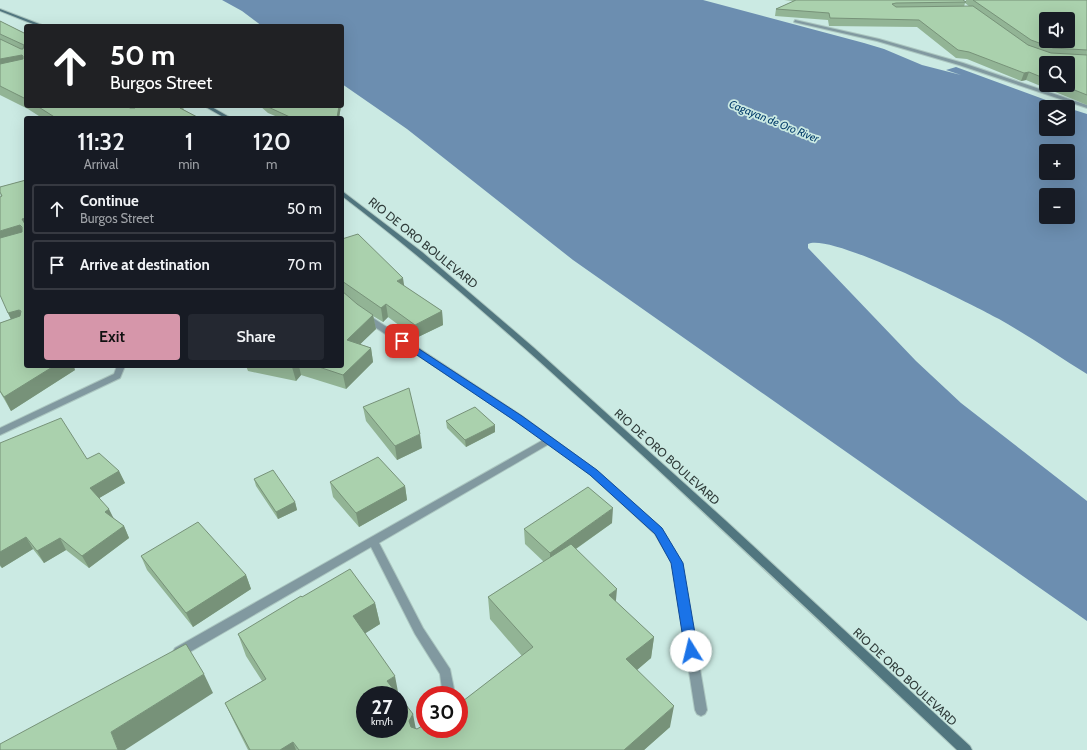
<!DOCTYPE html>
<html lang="en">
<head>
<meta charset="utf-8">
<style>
	:root { --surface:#171b24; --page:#242831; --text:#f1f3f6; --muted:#9ea1a6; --line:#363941; --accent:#d696aa }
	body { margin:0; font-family:Cabin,sans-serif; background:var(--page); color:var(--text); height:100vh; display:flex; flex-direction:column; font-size:15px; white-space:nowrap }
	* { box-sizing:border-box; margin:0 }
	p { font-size:13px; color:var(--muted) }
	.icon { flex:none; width:22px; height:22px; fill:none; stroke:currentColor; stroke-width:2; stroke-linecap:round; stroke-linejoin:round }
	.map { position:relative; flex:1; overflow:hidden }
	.details { position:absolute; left:24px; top:116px; width:320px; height:252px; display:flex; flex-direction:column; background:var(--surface); border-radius:4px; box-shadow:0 4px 16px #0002 }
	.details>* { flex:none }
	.banner { position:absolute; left:24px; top:24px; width:320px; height:84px; border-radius:4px; box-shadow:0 4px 16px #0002; background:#202124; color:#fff; overflow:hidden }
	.buttons { position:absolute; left:1039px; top:12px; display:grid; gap:8px }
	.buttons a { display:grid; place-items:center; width:36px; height:36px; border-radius:4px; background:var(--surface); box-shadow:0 4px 16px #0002; font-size:20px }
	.speed { position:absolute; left:356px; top:686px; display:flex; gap:8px; font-size:20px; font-weight:700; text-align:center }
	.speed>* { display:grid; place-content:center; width:52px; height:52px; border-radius:50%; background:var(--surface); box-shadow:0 4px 16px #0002; line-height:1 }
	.speed small { font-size:10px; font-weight:400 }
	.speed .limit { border:6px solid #d22; background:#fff; color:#111 }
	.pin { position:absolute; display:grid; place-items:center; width:34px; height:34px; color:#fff; margin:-17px; border-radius:8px; box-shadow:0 2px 6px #0006 }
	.me { position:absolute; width:44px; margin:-22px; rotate:351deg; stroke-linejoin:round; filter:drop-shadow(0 0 3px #0008) }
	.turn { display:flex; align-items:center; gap:14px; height:84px; padding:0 20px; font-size:18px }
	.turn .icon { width:52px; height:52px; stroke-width:2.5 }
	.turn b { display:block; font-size:28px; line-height:34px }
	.eta { display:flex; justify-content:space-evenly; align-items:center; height:68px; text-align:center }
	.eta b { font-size:24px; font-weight:600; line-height:28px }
	.cta { display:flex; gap:8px; margin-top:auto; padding:8px 20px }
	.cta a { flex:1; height:46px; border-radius:4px; background:var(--accent); color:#111; font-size:16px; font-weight:600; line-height:46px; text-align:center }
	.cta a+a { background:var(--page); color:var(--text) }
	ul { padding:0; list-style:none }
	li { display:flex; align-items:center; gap:12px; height:50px; margin:0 8px 6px; padding:0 12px; border:2px solid var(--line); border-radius:4px }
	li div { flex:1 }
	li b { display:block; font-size:15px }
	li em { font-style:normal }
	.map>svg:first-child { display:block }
	.water { fill:#6c8eb0; fill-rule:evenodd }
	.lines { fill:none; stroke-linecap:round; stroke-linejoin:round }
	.service-casing { stroke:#acc7c1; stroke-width:2 }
	.minor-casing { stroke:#acc7c1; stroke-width:2 }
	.secondary-casing { stroke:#acc7c1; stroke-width:2 }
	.service { fill:#8199a0; fill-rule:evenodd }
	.minor { fill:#8199a0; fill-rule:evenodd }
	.secondary { fill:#51767f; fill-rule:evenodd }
	.wall { fill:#92b495; fill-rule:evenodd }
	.shaded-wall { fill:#779279 }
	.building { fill:#aad1ad; stroke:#779279; fill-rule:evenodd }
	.route { fill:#1a73e8; stroke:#114b97 }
	.labels { text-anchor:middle; stroke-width:3.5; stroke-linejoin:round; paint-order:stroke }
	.far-water-label { font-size:11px; font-style:italic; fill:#073f6c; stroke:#cbeae3 }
	.street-label { font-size:12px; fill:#303c3a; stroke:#cbeae3 }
</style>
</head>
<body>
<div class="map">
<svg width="1087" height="750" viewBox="0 0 1087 750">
	<rect width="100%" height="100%" fill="#cbeae3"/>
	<path class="water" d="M222,0H703L864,43L884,49L922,65L961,75L946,70L956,67L1065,107H1046V129H1068V108L1087,114V374C1058,356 1029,336 999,319C973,305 830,232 808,244V248L916,361L961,403L1087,501V621L573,260L407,129L342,84V26H262L242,11ZM1046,151H1068V173H1046ZM1046,195H1068V217H1046Z"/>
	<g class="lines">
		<defs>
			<path id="service" d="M795,20L879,39L963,63L1087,105V108L959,65L877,41L794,22Z"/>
			<path id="minor" d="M364,316H370L522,416L597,471L661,528L682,563L707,710L705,714L701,716L697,714L695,710L672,563L655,534L591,475L549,444L379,543L423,628L450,669L454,689L452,695H440L442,689L440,674L415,634L371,547L183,656L179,657L175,656L173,652L175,648L543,440L516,420L364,320L363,318Z
				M117,366H125L120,378L0,435V428L114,374Z"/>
			<path id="secondary" d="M0,9L42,25L43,26H38L0,11Z
				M204,106H210L231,118H225Z
				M342,191L422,252L533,347L725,520L970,746L972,750H957C852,651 747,552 641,454C544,365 447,276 342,196Z"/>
		</defs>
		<use href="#service" class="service-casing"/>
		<use href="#minor" class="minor-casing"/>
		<use href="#secondary" class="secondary-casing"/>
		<use href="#service" class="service"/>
		<use href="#minor" class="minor"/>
		<use href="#secondary" class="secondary"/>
	</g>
	<path class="wall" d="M784,0H963L966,2V0H1087V105L1026,80L1021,81L967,59L956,58L917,27L829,26L828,20L775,16L776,9L794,1ZM965,3L970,7H964ZM1046,63L1068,85H1046Z
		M0,21L26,34V106H181L183,107L184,110L199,118H42L28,109L0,95Z
		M260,106H341L339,118H280L268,113Z
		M26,180V366L75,370L11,411L0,392V323L11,319L8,313L0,187Z
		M342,239L404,286L442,311L443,325L416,338L388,317L383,322L373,316L376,329L360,344L371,348L373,362L346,389L301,375L296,381L248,371L246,366H342ZM351,300L367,311L357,304Z
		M363,407L422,448L397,460L366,421Z
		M446,421L495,432L466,447L447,428Z
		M0,443L87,459L119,471L125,483L99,498L114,519L124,526L129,538L89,568L66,550L44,563L33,549L2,568L0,566Z
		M254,479L295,502L297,510L278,519L256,486Z
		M330,482L405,486L407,500L359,527L333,497Z
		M612,523L576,549L616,602L654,637L651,658L637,670L670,727L644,750H248L235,724L225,703L262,681L246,656L238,634L302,597L375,603L380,624L365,633L416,729L425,730L522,656L490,619L488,597L544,562L525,544L524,529Z
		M141,556L246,575L251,589L193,627L147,570Z"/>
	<path class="shaded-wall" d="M22,55L26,66L0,70V59Z
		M1029,72L1026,80L1021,81L1024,73Z
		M339,106H341L339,118H337Z
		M26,218V229L22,219Z
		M20,225L26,238L0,245V231Z
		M403,278L405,291L397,281Z
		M386,304L388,317L383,322L381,308Z
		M19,310L26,323L14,326L8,313Z
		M442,311L443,325L416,338L415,325Z
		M373,315L376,329L350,354L347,340Z
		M371,348L373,362L346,389L343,375Z
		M54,366H74L75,370L11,411L4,397Z
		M293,366H299L301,375L296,381L292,367Z
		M495,425V432L466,447L465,440Z
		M420,434L422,448L397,460L395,446Z
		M119,471L125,483L96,500L90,488Z
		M405,486L407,500L359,527L356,513Z
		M295,502L297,510L278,519L276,512Z
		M613,508L612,523L550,567V553Z
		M109,509L115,521L105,512Z
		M124,526L129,538L89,568L82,556Z
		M26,537L33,549L2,568L0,565V552Z
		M60,538L66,550L44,563L37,551Z
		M246,575L251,589L193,627L186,613Z
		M617,589L615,611L609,595Z
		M375,603L380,624L358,638L353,616Z
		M654,637L651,658L624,681L626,659Z
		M204,674L213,693L125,750H118L111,732Z
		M395,676L399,697V695H390L387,681Z
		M674,706L670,727L644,750H624Z
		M413,714L417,735L413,742L409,721Z
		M293,742L296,750H280Z"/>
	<path class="building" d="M796,0H963L966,2L896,3L892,4L896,7L973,6L1028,45L1051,53L1087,55V95L1062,85H1068V63H1046V79L1029,72L1024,73L969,52L958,50L919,20L830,18L829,13L776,9Z
		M973,0H1087V50L1053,48L1031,40ZM1046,19H1068V41H1046Z
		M0,21L26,34V99L0,86V64L23,59V56L22,55L0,59V39L21,49H23L24,45L0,34Z
		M37,106H127L130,108H135L136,106H181L183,107L180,108L199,118H56Z
		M266,106H339L337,118H292Z
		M26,180V218L22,219L26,226V366H54L4,397L0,391V323L20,316L21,311L19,310L8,313L0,295V238L22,232V227L20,225L0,231V197L2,196L0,192V187Z
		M358,234L403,278L397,281L442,311L415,325L386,304L381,308L342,281V239Z
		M342,291L357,304L373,315L347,340L371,348L343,375L316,366H342Z
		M409,388L420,434L395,446L363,407Z
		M475,407L495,425L465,440L446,421Z
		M61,418L87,459L99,453L119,471L90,488L109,509L105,512L124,526L82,556L60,538L37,551L26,537L0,552V443Z
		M378,457L405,486L356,513L330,482Z
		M273,470L295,502L276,512L254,479Z
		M588,487L613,508L550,553L524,529Z
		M198,522L246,575L186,613L141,556Z
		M571,544L617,589L609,595L654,637L626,659L674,706L624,750H299L293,742L280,750H250L225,703L266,679L238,634L301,596L302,597L350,569L375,603L353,616L395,676L387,681L398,695H365V729H399V696L413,714L409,721L411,727L417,729L422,726L425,730L426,729H459V704L533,647L488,597Z
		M186,644L204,674L111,732L118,750H0V744Z"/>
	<path class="route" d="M402,338L522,416L597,470L662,528L683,563L698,651L696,655L691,656L687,655L685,651L671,563L655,534L590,475L515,421L399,343L397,341L399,339Z"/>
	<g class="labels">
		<g class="far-water-label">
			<text transform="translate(774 121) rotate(22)" y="4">Cagayan de Oro River</text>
		</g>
		<g class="street-label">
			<text transform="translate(423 243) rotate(39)" y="4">RIO DE ORO BOULEVARD</text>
			<text transform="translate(667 457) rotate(42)" y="4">RIO DE ORO BOULEVARD</text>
			<text transform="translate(905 677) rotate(43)" y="4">RIO DE ORO BOULEVARD</text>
		</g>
	</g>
</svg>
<div class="buttons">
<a><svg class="icon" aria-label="sound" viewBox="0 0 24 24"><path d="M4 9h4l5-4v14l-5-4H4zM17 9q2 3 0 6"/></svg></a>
<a><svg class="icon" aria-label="search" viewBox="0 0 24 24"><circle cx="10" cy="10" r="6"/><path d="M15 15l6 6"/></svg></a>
<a><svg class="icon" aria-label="layers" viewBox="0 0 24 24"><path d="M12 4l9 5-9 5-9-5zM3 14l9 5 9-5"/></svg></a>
<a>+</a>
<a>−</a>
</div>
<div class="speed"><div>27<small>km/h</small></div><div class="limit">30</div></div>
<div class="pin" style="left:402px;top:341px;background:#d93025"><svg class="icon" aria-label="arrive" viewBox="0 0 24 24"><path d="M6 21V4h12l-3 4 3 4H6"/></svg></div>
<svg class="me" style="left:691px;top:651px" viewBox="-20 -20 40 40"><circle r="19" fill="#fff"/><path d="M0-13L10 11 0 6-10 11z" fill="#1a73e8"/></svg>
<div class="banner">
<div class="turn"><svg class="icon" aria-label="ahead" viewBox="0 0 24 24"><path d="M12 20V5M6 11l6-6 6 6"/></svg><div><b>50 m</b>Burgos Street</div></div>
</div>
<section class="details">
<div class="eta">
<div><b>11:32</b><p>Arrival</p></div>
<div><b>1</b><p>min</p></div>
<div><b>120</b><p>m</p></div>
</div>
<ul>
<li><svg class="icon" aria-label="ahead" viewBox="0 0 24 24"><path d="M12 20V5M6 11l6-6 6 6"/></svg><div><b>Continue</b><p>Burgos Street</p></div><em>50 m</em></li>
<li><svg class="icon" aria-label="arrive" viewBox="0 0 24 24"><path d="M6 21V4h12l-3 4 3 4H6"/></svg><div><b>Arrive at destination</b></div><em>70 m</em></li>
</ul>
<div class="cta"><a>Exit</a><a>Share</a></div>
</section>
</div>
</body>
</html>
